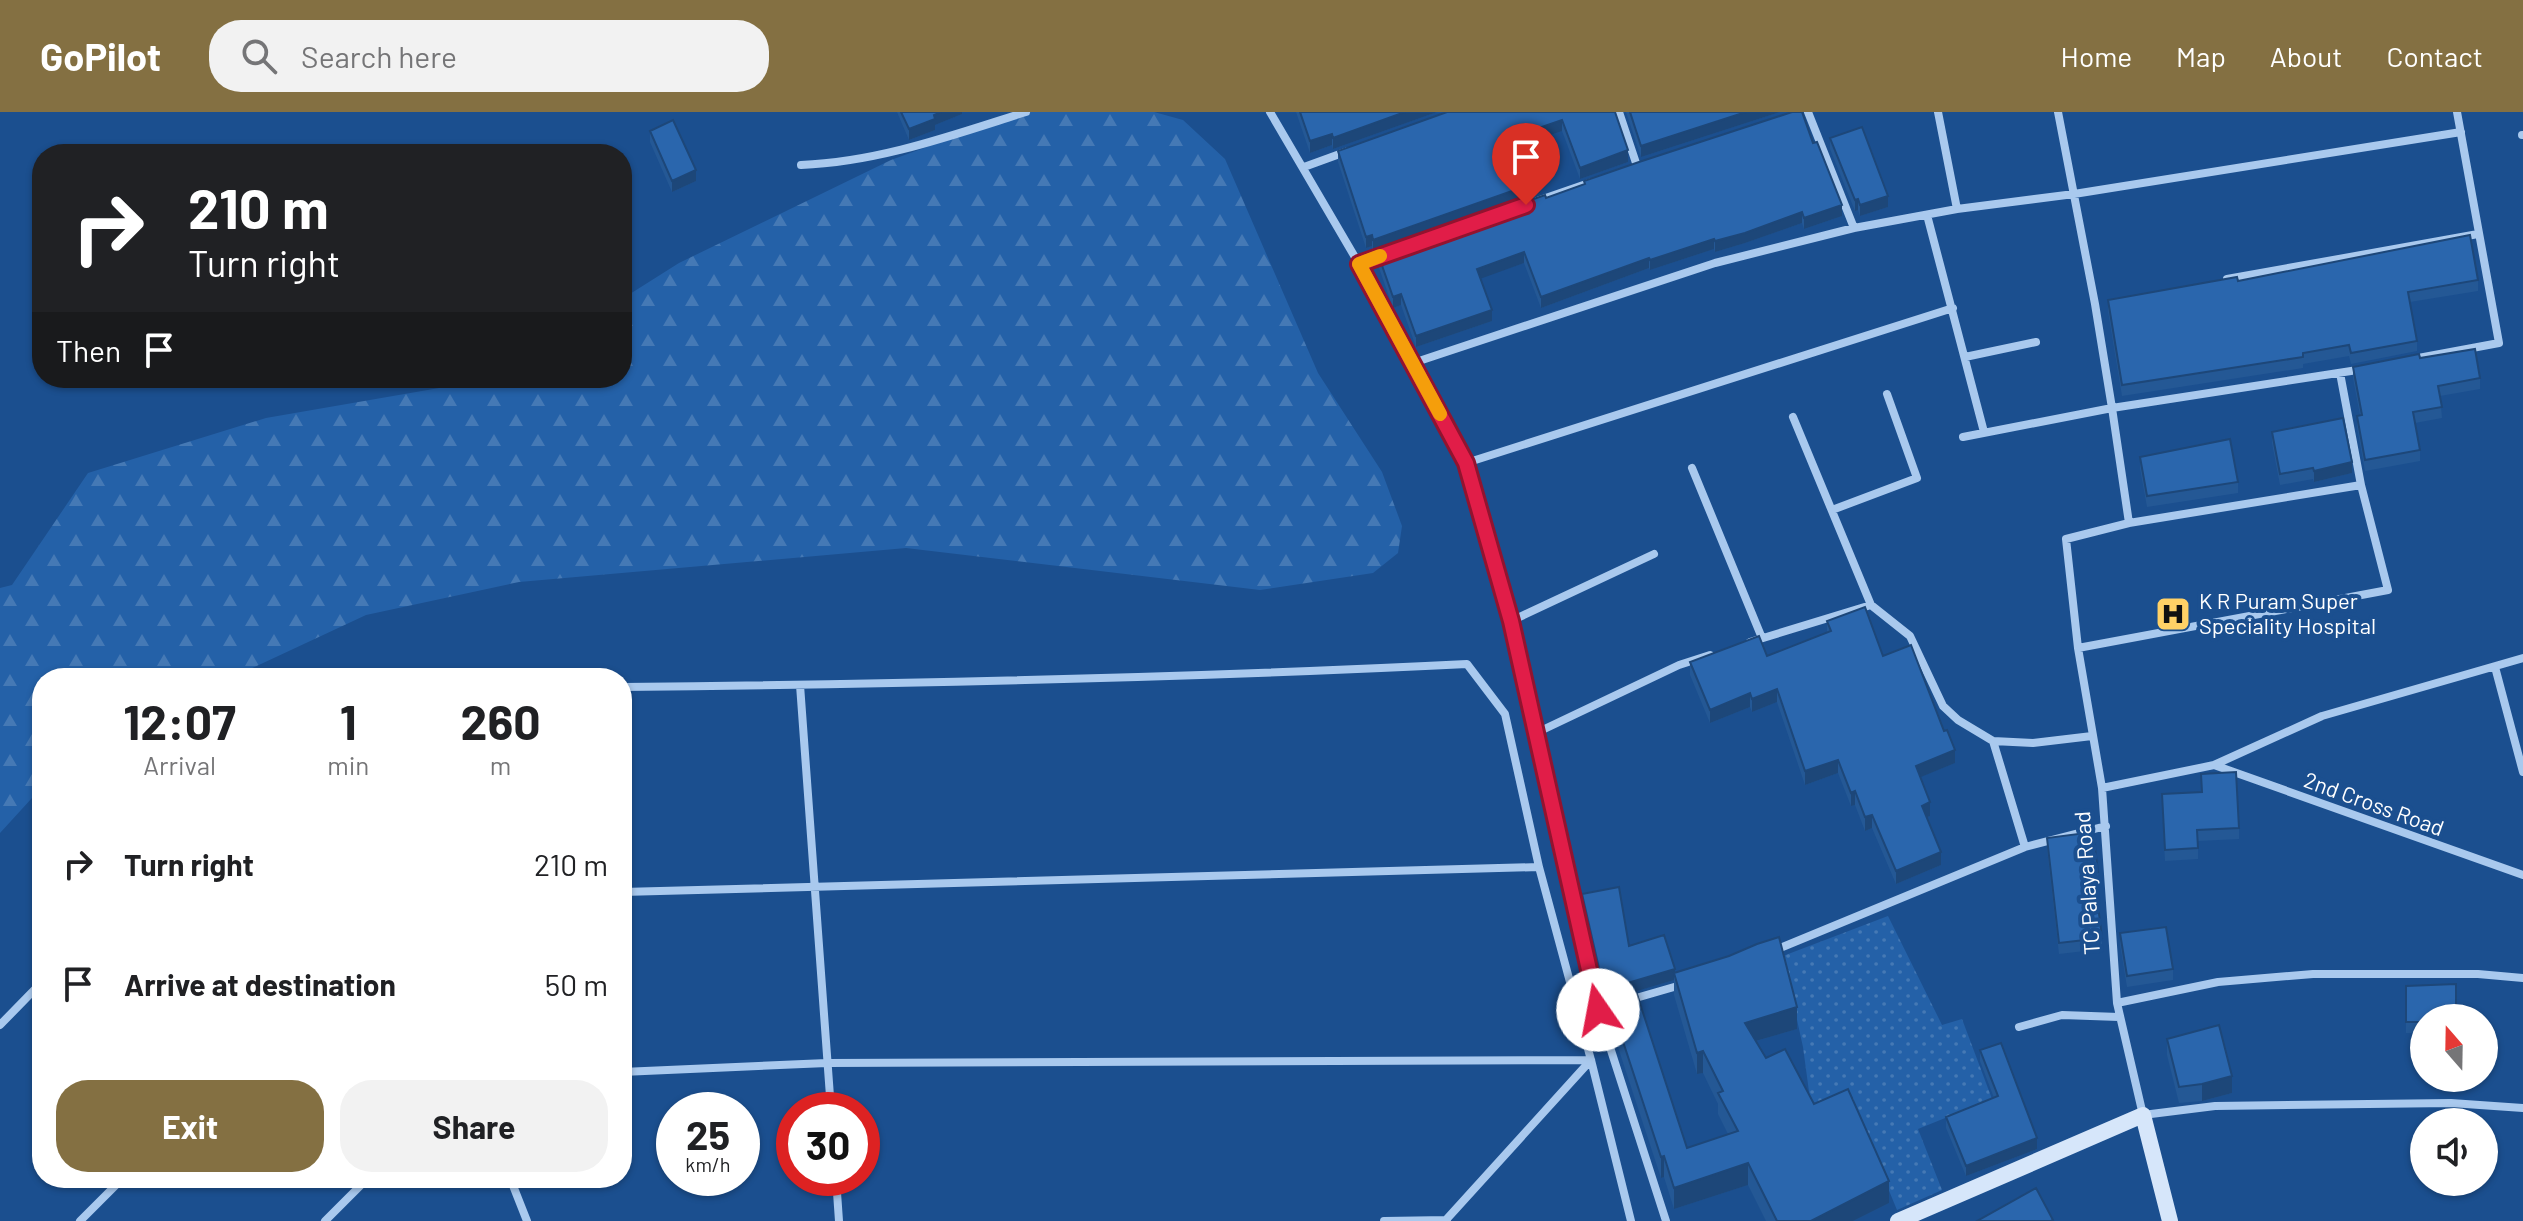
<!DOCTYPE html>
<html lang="en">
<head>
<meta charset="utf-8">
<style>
	:root { --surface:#fff; --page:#f2f2f2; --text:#202124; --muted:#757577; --accent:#847042 }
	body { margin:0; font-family:Barlow,sans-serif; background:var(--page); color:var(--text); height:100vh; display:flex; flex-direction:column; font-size:30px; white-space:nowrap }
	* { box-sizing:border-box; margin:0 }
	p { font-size:26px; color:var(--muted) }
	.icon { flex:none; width:44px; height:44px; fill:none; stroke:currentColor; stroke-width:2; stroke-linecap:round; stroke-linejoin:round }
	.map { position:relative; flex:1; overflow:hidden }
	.side { position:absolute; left:32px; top:556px; width:600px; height:520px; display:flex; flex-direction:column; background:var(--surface); border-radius:32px; box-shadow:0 2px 6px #0004 }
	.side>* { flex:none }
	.guide { position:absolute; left:32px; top:32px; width:600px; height:244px; border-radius:32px; box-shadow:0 2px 6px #0004; background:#202124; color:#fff; overflow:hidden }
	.needle { width:52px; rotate:340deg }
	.fabs { position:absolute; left:2410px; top:892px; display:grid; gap:16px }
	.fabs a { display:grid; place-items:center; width:88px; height:88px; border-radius:50%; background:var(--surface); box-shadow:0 2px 6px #0004; font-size:40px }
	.speed { position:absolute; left:656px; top:980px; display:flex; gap:16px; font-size:40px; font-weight:700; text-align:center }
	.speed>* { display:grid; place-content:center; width:104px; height:104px; border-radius:50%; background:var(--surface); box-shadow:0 2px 6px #0004; line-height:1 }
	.speed small { font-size:20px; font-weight:400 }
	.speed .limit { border:12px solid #d22; background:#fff; color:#111 }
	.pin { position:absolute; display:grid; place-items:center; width:68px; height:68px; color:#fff; margin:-82px -34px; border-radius:50% 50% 50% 0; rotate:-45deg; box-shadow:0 0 8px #0007 }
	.pin .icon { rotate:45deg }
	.me { position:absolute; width:88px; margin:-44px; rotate:348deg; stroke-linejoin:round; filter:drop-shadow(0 0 6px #0008) }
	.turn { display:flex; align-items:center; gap:28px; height:168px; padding:0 24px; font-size:36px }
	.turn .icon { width:104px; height:104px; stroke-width:2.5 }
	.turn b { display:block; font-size:56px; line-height:68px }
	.then { display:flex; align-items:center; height:76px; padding:0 24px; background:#0003; gap:16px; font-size:30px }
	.eta { display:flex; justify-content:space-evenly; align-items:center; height:136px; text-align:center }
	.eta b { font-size:48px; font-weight:700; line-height:56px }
	.action { display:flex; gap:16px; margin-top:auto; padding:16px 24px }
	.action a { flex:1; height:92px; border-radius:32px; background:var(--accent); color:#fff; font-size:32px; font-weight:700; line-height:92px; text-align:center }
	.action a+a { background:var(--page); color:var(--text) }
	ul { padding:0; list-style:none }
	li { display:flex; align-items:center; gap:24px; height:120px; padding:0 24px }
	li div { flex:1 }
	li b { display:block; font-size:30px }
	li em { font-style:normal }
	header { display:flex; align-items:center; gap:48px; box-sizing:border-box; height:112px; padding:0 40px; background:var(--accent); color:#fff }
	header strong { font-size:38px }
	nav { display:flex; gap:44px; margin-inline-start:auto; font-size:28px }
	.search { width:560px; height:72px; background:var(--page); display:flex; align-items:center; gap:20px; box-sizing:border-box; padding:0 28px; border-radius:32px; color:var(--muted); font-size:30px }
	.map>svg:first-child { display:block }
	.grass { fill:url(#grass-dots) }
	.forest { fill:url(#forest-firs) }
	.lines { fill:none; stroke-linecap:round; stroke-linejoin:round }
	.street { stroke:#a9c9ee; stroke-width:8 }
	.secondary { stroke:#d6e6fa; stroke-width:16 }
	.wall { fill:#245895; fill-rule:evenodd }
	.shaded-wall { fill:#1d4779 }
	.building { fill:#2a66ad; stroke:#1d4779; stroke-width:2 }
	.route-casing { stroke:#92132f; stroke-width:20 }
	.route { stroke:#e11d48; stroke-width:14 }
	.slow { stroke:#f59e0b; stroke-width:14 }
	.labels { text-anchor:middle; stroke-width:8; stroke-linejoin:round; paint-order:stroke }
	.poi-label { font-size:22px; fill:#fff; stroke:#1b4f8f; text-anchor:start }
	.street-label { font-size:22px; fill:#fff; stroke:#1b4f8f }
</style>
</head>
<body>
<header>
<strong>GoPilot</strong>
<div class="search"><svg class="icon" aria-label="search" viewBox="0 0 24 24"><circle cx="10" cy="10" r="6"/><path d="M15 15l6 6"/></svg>Search here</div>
<nav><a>Home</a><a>Map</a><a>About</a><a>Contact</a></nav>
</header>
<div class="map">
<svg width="2523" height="1109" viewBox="0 0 2523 1109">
	<defs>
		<pattern id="grass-dots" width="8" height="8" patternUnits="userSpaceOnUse" patternTransform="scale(2)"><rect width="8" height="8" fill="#2461a8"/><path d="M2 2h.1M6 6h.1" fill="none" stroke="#4579b5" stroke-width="1.8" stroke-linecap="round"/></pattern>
		<pattern id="forest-firs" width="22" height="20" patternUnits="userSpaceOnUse" patternTransform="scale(2)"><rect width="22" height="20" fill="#2461a8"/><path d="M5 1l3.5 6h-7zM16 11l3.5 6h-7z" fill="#4579b5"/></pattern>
	</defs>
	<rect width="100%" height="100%" fill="#1b4f8f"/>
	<path class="grass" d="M1888,804L1942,913L1962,907L1992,987L1918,1017L1942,1078L1897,1098L1855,996L1818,1011L1810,987L1803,935L1783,844Z"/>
	<path class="forest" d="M1023,0H1154L1183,8L1225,47L1318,261L1382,360L1402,414L1398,441L1373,461L1260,478L906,436L519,470L366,503L231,566H42V675L0,721V476L12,473L88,361L266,306L497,266H622V187L679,151L891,48Z"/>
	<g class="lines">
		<path class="street" d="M1270,0L1359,152L1466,351L1511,509L1598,898L1666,1109
			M1619,0L1637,54
			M1808,0L1854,116
			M1938,0L1957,97
			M2522,23H2523
			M801,53C879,50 953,23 1026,0
			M1304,55L1348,39
			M1537,89L1592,70
			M1927,103L1984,320
			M1359,152L1388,141
			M2227,167L2478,122
			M1965,245L2036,230
			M2413,247L2499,231L2457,0
			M1413,251L1715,151L1854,116L1957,97L2074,82L2461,20
			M2364,257L2112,296L2129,411L2066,427L2078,536L2102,676L2117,891L2143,1003L2215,994L2451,991L2523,996
			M1793,305L1871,493
			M1963,325L2112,296L2095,192L2058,0
			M1466,351L1953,196
			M1692,356L1762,526
			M1832,398L1917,366L1887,282
			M2129,411L2361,373
			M1511,509L1654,442
			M1750,530L1871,493L1910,524L1943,594L1958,608L1993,629L2033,631L2092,624
			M2078,536L2388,478L2361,373L2340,261
			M2495,555L2523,660
			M800,573L831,998
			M622,575C904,572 1186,566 1467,552L1505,602L1539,755L1591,948L827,951L622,960
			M1536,621L1679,553L1710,543
			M1993,629L2025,735
			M2214,653L2523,763
			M2102,676L2214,653L2322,604L2523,546
			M622,780L1539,755
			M1773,839L2025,735L2106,714
			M1629,888L1681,873
			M2117,891L2218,870L2313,862H2478L2523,866
			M0,913L42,870
			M2019,915L2062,903L2119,905
			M1591,948L1631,1109
			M510,1066L527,1109
			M836,1066L839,1109
			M80,1109L123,1066
			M325,1109L368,1066
			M1384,1109L1447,1108
			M1445,1109L1591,948"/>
		<path class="secondary" d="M1898,1109L2143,1003L2170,1109"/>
	</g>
	<path class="wall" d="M897,0H962V2L935,13V18L909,28Z
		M1296,0H1437L1333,37L1332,33L1310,41Z
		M1615,0L1628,50L1580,67L1562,19L1527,31L1540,81L1373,140L1372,134L1366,136L1338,50V39Z
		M1626,0H1780L1641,45Z
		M650,19L696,69L672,80L650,30Z
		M1830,26L1888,95L1860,104L1858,98L1855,99L1830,37Z
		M1813,31L1842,104L1804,117L1802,111L1745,131L1715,140L1714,137L1650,158L1649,156L1541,196L1524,151L1480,166L1492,209L1416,235L1401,193L1393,196L1378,153V142L1546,86L1584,72V69Z
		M2478,168V179L2410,190L2417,229V239L2351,252L2349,244L2303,252V256L2122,284L2108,199V188L2238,169Z
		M2420,246L2480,266V277L2440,284L2442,306L2415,311L2420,338V349L2365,359L2357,315V304L2360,303L2353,266V255Z
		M2272,320L2352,361L2314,370L2313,367L2280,373L2272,331Z
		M2140,345L2238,370V381L2147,395L2140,356Z
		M1827,509L1883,544L1955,651L1920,665L1930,704L1927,705L1941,753L1896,772L1872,716L1865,719L1855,693L1851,694L1838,661L1805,673L1777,590L1752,600L1750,595L1710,611L1690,563V550L1767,544L1827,521Z
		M2162,693L2239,716V727L2198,729V747L2165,749Z
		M2047,726L2098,760V771L2096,772L2102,826V837L2059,842L2047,737Z
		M1582,782L1629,834L1675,861L1797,917L1756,929L1766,946L1814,992L1889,1091L1853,1109H1766L1748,1073L1674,1097L1664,1065L1661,1066L1607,902V888L1604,889L1582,793ZM1674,868V883L1697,962L1703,961L1718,992V1002L1728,1022L1687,1036L1636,879Z
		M2120,821L2173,857V868L2127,875L2120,832Z
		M2406,874L2424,906V921H2406Z
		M2167,927L2232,981L2202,989L2179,991L2167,943Z
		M1980,938L2037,1037L1966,1064L1946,1016V1005L1994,986L1980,949Z"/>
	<path class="shaded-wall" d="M941,0H962V2L935,13V18L909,28V17Z
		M1405,0H1437L1333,37V26Z
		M1746,0H1780L1641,45V34Z
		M1562,8V19L1524,32V21Z
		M1332,22V33L1310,41V29Z
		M1628,38V50L1580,67V56Z
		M696,58V69L672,80V69Z
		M1540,69V81L1373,140V128Z
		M1888,84V95L1860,104V93Z
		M1858,87V98L1855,99V88Z
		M1842,93V104L1804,117V106Z
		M1802,100V111L1745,131L1715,140V129Z
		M1372,123V134L1366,136V125Z
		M1714,127V137L1650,158V148Z
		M1524,140V151L1477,168V157Z
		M1649,146V156L1541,196V185Z
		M1401,182V193L1393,196V185Z
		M1492,198V209L1416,235V224Z
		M2352,350V361L2314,370V359Z
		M1777,577V590L1752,600V587Z
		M1750,581V595L1710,611V598Z
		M1955,638V651L1916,667V654Z
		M1838,648V661L1805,673V659Z
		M1855,679V693L1851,694V681Z
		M1930,690V704L1922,707V694Z
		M1872,703V716L1865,719V705Z
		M1941,740V753L1896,772V759Z
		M1675,857V866L1674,861V868L1610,887L1607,881V888L1604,889V878Z
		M1797,895V917L1745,932V911Z
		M1703,939V961L1697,962V941Z
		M2232,964V981L2202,989V972Z
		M2037,1026V1037L1966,1064V1054Z
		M1664,1044V1065L1661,1066V1045Z
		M1748,1051V1073L1674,1097V1076Z
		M1889,1069V1091L1853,1109H1811Z"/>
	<path class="building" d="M901,0H941L934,3L935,7L909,17Z
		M1300,0H1405L1333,26L1332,22L1310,29Z
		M1447,0H1615L1628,38L1580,56L1562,8L1524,21L1540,69L1373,128L1372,123L1366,125L1338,39Z
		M1630,0H1746L1641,34Z
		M1792,0H1802L1813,31L1817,30L1842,93L1804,106L1802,100L1745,121L1715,129L1714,127L1650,148L1649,146L1541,185L1524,140L1477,157L1492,198L1416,224L1401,182L1393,185L1378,142L1545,83L1546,86L1585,72L1584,69L1639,50Z
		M673,8L696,58L672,69L650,19Z
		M1862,15L1888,84L1860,93L1858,87L1855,88L1830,26Z
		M2470,123L2478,168L2408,180L2417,229L2351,241L2349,233L2303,241V245L2122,273L2108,188L2237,165L2238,169Z
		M2475,237L2480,266L2438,274L2442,295L2413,300L2420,338L2365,348L2357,304L2362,303L2353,255L2419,242L2420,246Z
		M2343,306L2352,350L2314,359L2313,356L2280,362L2272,320Z
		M2230,327L2238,370L2147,384L2140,345Z
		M1865,495L1883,544L1911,533L1944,619L1947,618L1955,638L1916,654L1930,690L1922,694L1941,740L1896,759L1872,703L1865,705L1855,679L1851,681L1838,648L1805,659L1777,577L1752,587L1750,581L1710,598L1690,550L1759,524L1767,544L1831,519L1827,509Z
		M2236,660L2239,716L2197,718L2198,736L2165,738L2162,682L2202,680L2201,662Z
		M2093,720L2098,760L2094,761L2102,826L2059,831L2047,726Z
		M1619,775L1629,834L1664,823L1675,857L1604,878L1582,782Z
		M2166,815L2173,857L2127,864L2120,821Z
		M1779,825L1797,895L1745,911L1766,946L1785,937L1814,992L1848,977L1889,1069L1811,1109H1777L1748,1051L1674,1076L1664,1044L1661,1045L1607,881L1634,873L1687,1036L1738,1019L1718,981L1723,979L1703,939L1697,941L1674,861L1729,844L1757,832Z
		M2456,872V906H2424V910H2406V874Z
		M2219,913L2232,964L2202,972L2179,975L2167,927Z
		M2001,931L2037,1026L1966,1054L1946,1005L1998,984L1980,938Z
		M2036,1076L2053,1108L2051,1109H1977Z"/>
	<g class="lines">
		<defs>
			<path id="route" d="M1526,93L1359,152L1466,351L1511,509L1598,898"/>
		</defs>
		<use href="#route" class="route-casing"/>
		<use href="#route" class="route"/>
		<path class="slow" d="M1380,144L1359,152L1440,302"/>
	</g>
	<defs>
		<symbol id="hospital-square" viewBox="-11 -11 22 22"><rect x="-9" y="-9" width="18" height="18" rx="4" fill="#ffd166" stroke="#1b4f8f"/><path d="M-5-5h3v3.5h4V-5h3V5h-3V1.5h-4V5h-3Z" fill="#111"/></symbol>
	</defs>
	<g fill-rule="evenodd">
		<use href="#hospital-square" x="2153" y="482" width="40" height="40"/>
	</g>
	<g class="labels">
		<g class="poi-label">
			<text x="2199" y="497">K R Puram Super<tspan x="2199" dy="25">Speciality Hospital</tspan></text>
		</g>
		<g class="street-label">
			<text transform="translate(2374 692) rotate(20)" y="8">2nd Cross Road</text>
			<text transform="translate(2087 771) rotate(-94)" y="8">TC Palaya Road</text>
		</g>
	</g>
</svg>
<div class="fabs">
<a><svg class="needle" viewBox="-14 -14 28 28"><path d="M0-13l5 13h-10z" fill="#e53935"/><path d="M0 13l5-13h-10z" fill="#757577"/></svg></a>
<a><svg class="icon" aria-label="sound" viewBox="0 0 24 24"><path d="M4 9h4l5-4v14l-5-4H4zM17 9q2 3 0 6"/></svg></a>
</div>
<div class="speed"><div>25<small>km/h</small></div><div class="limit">30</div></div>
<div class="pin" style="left:1526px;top:93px;background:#d93025"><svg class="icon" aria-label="arrive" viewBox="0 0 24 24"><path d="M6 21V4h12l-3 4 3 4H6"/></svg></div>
<svg class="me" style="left:1598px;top:898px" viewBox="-20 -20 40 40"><circle r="19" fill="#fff"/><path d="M0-13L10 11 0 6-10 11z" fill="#e11d48"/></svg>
<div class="guide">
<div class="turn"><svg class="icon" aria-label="right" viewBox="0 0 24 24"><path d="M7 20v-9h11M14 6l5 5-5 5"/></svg><div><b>210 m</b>Turn right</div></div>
<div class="then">Then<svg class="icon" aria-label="arrive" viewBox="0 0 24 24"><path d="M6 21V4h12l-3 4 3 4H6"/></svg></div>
</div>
<section class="side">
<div class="eta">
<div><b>12:07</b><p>Arrival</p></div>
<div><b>1</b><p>min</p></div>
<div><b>260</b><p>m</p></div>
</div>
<ul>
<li><svg class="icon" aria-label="right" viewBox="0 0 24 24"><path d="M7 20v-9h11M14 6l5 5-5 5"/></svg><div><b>Turn right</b></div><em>210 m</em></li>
<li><svg class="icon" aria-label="arrive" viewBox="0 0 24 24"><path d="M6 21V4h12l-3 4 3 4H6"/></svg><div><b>Arrive at destination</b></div><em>50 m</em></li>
</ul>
<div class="action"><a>Exit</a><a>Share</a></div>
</section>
</div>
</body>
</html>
